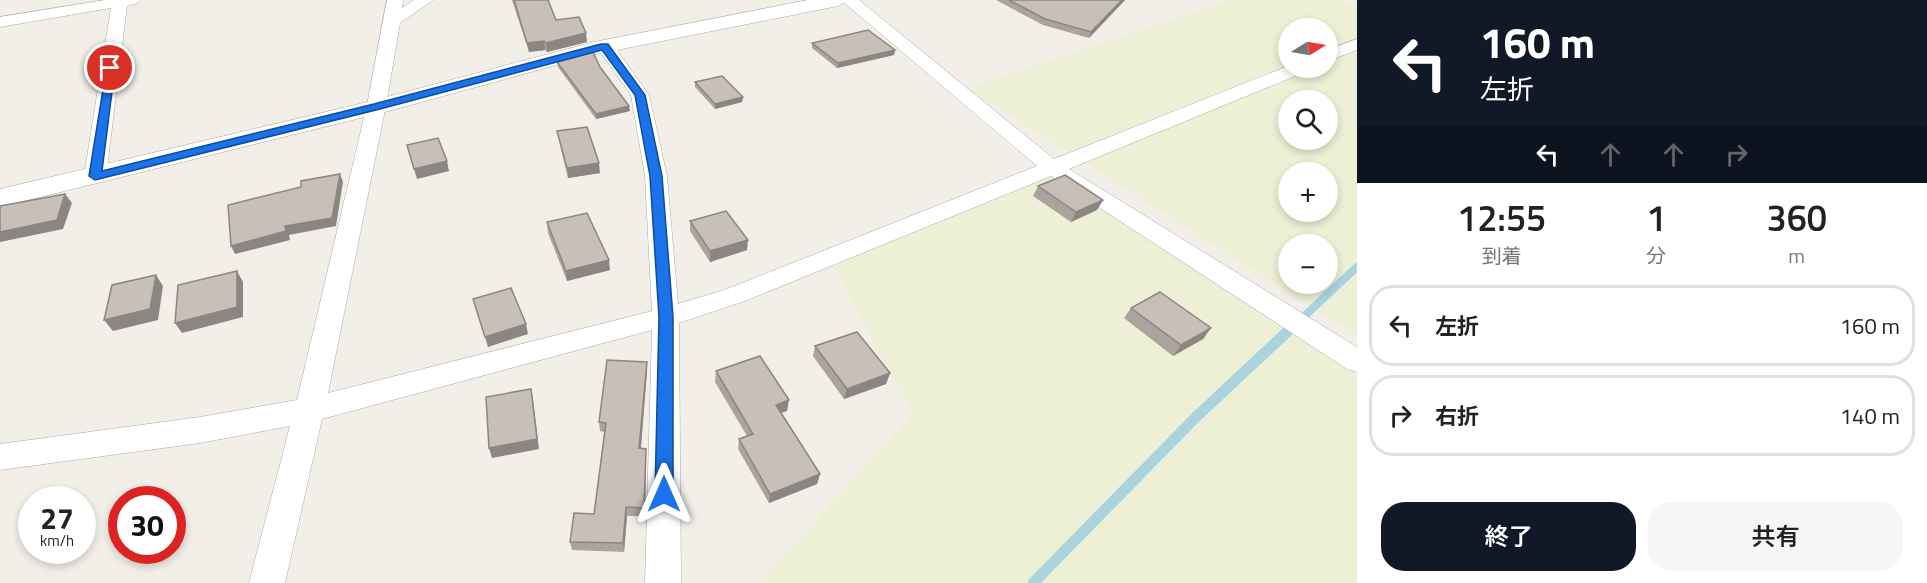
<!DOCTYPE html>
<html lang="ja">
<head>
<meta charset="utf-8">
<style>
	:root { --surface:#fff; --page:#f6f6f6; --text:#222; --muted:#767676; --line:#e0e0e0; --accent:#111827 }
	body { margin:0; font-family:"Titillium Web","Noto Sans JP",sans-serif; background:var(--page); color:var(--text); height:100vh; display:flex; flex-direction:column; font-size:22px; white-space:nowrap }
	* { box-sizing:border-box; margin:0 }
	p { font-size:20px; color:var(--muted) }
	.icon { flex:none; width:33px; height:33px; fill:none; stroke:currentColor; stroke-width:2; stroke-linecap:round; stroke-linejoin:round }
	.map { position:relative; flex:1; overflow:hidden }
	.side { display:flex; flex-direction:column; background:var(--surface); width:570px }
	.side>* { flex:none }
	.guide { background:#111827; color:#fff; overflow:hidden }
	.needle { width:39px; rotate:79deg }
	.fabs { position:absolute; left:1278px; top:18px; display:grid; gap:12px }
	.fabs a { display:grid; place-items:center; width:60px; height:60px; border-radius:50%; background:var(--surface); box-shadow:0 3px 9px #0003; font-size:30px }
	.speed { position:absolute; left:18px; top:486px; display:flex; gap:12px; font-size:30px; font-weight:700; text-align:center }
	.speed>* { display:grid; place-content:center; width:78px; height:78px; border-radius:50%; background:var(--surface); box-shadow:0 3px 9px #0003; line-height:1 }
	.speed small { font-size:15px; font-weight:400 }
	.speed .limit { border:9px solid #d22; background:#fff; color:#111 }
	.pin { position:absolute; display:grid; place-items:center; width:51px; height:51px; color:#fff; margin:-26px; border:3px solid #fff; border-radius:50%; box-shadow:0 2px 6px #0007 }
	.me { position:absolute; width:66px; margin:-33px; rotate:0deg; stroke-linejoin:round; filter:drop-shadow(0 0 4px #0008) }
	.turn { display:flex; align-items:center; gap:21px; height:126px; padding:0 24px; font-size:27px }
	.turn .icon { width:78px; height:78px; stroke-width:2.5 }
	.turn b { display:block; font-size:42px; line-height:51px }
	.lanes { display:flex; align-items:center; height:57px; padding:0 24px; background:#0003; justify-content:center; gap:30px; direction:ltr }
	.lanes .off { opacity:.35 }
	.eta { display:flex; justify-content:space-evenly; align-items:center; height:102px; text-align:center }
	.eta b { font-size:36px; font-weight:600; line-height:42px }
	.action { display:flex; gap:12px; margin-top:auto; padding:12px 24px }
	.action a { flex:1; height:69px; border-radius:24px; background:var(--accent); color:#fff; font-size:24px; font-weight:600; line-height:69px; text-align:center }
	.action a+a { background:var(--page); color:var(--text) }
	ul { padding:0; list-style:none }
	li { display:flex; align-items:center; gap:18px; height:81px; margin:0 12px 9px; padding:0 12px; border:3px solid var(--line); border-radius:24px }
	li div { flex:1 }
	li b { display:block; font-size:22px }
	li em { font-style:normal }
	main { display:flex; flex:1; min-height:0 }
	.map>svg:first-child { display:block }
	.farmland { fill:#eef0d5; fill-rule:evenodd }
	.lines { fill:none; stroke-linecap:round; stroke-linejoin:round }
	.stream-far1 { stroke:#aad3df; stroke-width:8 }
	.stream { stroke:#aad3df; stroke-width:11 }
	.minor-casing { stroke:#a9a9a9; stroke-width:1 }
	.tertiary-casing { stroke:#a9a9a9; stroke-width:1 }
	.minor { fill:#fff; fill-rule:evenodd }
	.tertiary { fill:#fff; fill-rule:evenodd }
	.wall { fill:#aba49e }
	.shaded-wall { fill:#8b8681 }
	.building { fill:#c7bfb8; stroke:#8b8681; stroke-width:1.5 }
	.route { fill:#1a73e8; stroke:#114b97; stroke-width:1.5 }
</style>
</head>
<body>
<main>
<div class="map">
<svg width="1357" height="583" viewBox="0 0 1357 583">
	<rect width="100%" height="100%" fill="#f2efe9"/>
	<path class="farmland" d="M1230,0H1337L1357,4V336L967,88ZM1288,28H1328V68H1288ZM1288,100H1328V140H1288ZM1288,172H1328V212H1288ZM1288,244H1328V284H1288Z
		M1051,167L1357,354V583H759L912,415L834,267Z"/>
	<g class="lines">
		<path class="stream-far1" d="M1285,334L1357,267"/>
		<path class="stream" d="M1033,583L1195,418L1287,332"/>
		<defs>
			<path id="minor" d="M105,0H141L138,3L127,6L106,176L103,181H87L84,176L111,8L0,27V17Z
				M387,0H403L402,8L414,0H433L400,23L386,105L328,393L652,311L645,176L631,95L596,46L599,42H611L649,95L667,176L678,304L727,289L1037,166L841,0H859L1054,159L1288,66L1308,68L1305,72L1069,169L1357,347V372L1347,369L1051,176L745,301L679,323L681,583H645L652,330L322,419L285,583H249L290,426L200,443L0,470V444L200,417L297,400L367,105Z
				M1357,39V50L1328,61V50Z"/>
			<path id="tertiary" d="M808,0H848L838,6L597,54L385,112L0,207V189L372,101L594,42Z"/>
		</defs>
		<use href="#minor" class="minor-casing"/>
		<use href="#tertiary" class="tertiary-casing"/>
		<use href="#minor" class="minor"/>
		<use href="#tertiary" class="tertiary"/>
	</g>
	<path class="wall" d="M512,0H548L556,20L587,42L547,52L545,50L529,52Z
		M996,0H1125L1089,38L1043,25Z
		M812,43L895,50L894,55L837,68L812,48Z
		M557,62L600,67L630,111L596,119L558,67Z
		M695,82L743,97L742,102L715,109L695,87Z
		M557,131L600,173L568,178L559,141Z
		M1038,186L1103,200L1097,210L1071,222L1033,196Z
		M690,221L747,250L710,262L690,231Z
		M547,222L610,270L567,281L548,233Z
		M1131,308L1211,328L1203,339L1173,356L1124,318Z
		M815,346L890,373L886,384L844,399L813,356Z
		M647,371L641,448L646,449L645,516H627L624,552L572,550L570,542L594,514L604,432L600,431L599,422Z
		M716,371L787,411L781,413L820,474L817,484L769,503L738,449L739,439L747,436L715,382Z"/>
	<path class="shaded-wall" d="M1122,0H1125L1089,38L1091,32Z
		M586,33L587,42L547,52L546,43Z
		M544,41L545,50L529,52L527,43Z
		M895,50L894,55L837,68L838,63Z
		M743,97L742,102L715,109V104Z
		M629,106L630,111L596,119V114Z
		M447,161L449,171L417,179L414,169Z
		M599,163L600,173L568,178L567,168Z
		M340,174L343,182L336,226L289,235L290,240L235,254L231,246Z
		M65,194L72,203L63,229L0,242V232Z
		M1103,200L1097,210L1071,222L1076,212Z
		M748,240L747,250L710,262V251Z
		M609,260L610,270L567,281L566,271Z
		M237,271L243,282V317L182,333L175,323Z
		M156,275L163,286L158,320L113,331L104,320Z
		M526,324L528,334L488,347L485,337Z
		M1211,328L1203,339L1173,356L1181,345Z
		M647,362V371L640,457L639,448Z
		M890,373L886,384L844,399L847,389Z
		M531,389L533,399L539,449L492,458L489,448Z
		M789,400L787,411L774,415L776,405Z
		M646,449V457L645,516L644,508Z
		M820,474L817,484L769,503L770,494Z
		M626,507L627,516L624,552L623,543Z"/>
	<path class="building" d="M514,0H548L556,20L579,17L586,33L546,43L544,41L527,43Z
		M1009,0H1122L1091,32L1045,19Z
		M868,30L895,50L838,63L812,43Z
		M593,52L600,67L629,106L596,114L557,62Z
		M722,76L743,97L715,104L695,82Z
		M587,127L599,163L567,168L557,131Z
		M438,138L447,161L414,169L407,145Z
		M340,174L332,218L285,226L286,231L231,246L228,205L301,187V181Z
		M1065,175L1103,200L1076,212L1038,186Z
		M65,194L57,220L0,232V206Z
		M726,211L748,240L710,251L690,221Z
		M587,213L609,260L566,271L547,222Z
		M237,271V307L175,323L178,285Z
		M156,275L150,309L104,320L112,285Z
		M511,288L526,324L485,337L473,299Z
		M1160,292L1211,328L1181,345L1131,308Z
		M857,332L890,373L847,389L815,346Z
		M760,356L789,400L776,405L820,474L770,494L739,439L753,434L716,371Z
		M607,360L647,362L639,448L646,449L644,508L626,507L623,543L570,542L574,513L594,514L606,423L599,422Z
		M531,389L537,439L489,448L486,397Z"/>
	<path class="route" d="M601,44H608L645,95L662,176L673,317V494L670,500L664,502L658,500L655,494L659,317L650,176L635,95L602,50L380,109L95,180L89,176L107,65L115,68L102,171L374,104Z"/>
</svg>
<div class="fabs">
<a><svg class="needle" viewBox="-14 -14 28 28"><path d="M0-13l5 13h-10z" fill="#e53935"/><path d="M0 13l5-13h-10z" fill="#767676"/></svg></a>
<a><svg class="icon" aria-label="search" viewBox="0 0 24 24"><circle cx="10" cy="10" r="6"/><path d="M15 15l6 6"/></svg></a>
<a>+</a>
<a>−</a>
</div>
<div class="speed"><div>27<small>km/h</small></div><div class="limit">30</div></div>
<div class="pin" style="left:110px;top:68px;background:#d93025"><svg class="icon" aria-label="arrive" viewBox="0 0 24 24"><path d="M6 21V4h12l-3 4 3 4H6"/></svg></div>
<svg class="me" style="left:664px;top:494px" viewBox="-20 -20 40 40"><path d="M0-17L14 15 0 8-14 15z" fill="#1a73e8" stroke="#fff" stroke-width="4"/></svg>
</div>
<section class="side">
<div class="guide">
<div class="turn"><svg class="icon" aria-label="left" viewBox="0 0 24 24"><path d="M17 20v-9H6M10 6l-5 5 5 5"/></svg><div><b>160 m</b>左折</div></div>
<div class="lanes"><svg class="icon" aria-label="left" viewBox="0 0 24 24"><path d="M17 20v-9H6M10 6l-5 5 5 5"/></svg><svg class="icon off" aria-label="ahead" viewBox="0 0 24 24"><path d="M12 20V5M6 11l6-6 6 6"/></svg><svg class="icon off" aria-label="ahead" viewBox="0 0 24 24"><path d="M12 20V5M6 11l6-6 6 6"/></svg><svg class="icon off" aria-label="right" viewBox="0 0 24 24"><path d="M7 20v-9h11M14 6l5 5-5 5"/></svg></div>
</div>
<div class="eta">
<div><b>12:55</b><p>到着</p></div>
<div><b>1</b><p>分</p></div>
<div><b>360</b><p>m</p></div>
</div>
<ul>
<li><svg class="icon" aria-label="left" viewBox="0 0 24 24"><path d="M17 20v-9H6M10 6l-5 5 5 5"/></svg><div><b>左折</b></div><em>160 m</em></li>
<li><svg class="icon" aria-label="right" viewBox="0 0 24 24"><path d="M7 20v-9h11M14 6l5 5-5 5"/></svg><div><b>右折</b></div><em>140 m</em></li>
</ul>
<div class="action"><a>終了</a><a>共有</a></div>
</section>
</main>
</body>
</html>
